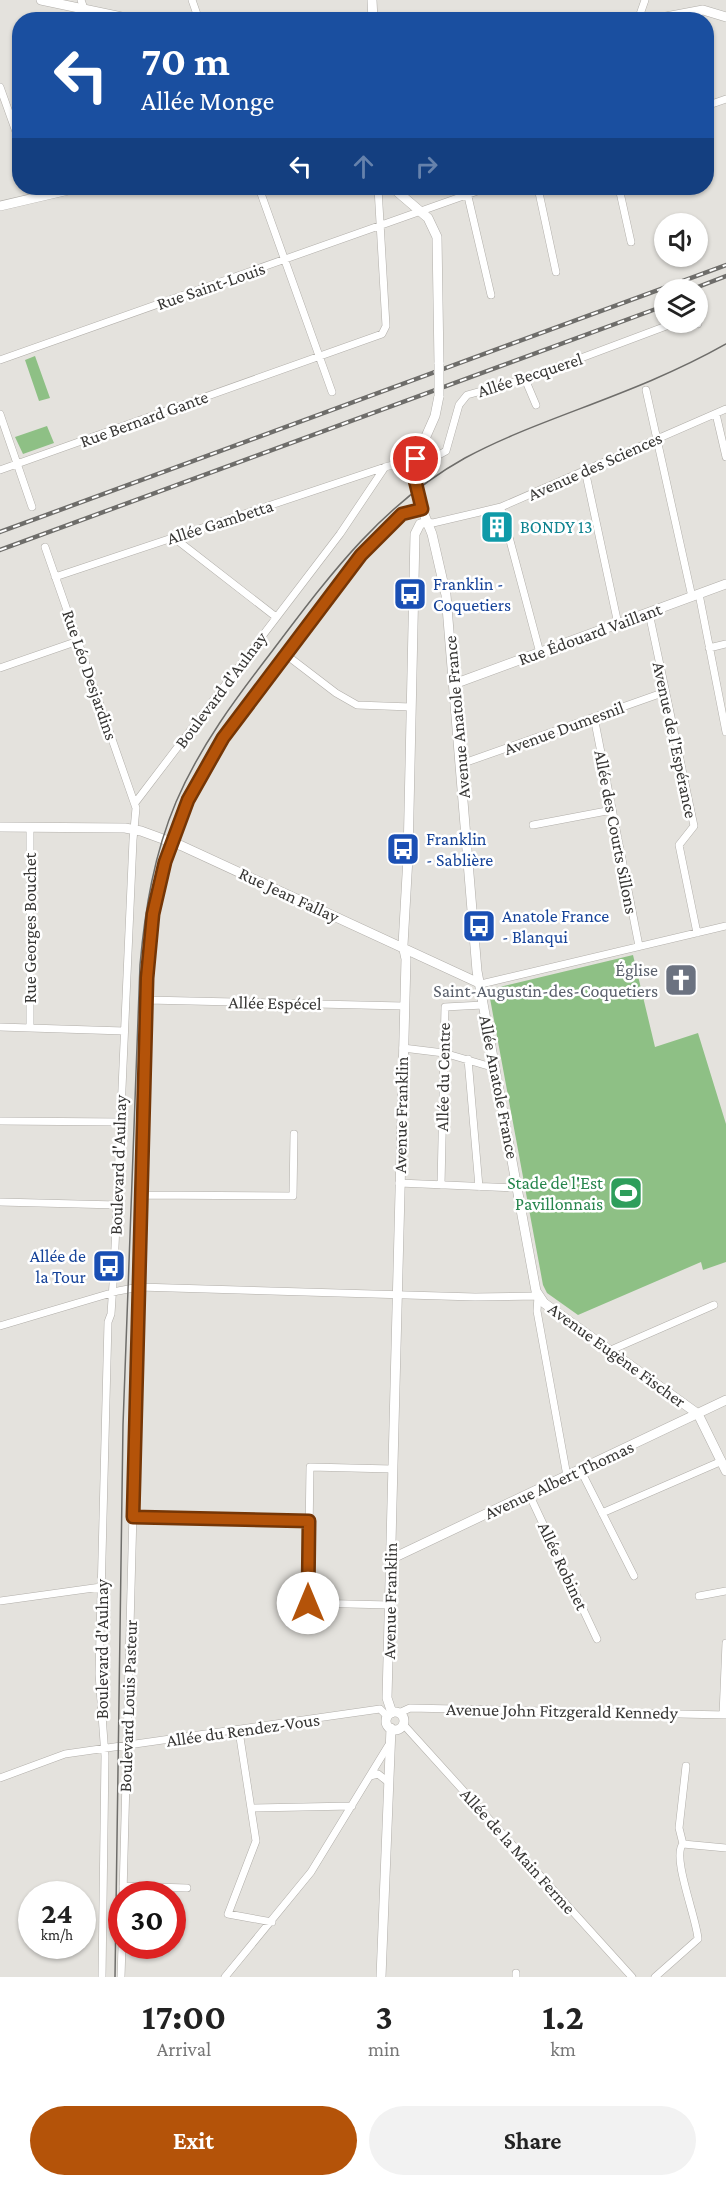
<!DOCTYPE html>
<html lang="en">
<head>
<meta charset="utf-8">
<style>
	:root { --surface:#fff; --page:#f2f2f2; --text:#222; --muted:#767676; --accent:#b45309 }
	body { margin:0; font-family:"Crimson Pro",serif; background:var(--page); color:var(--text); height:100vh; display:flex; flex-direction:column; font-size:22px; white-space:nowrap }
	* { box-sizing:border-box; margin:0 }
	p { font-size:20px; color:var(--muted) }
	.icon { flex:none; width:33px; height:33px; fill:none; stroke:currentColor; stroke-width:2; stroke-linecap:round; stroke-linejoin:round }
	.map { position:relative; height:1977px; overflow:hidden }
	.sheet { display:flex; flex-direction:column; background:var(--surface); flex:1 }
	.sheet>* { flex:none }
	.top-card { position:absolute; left:12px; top:12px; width:702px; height:183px; border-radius:24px; box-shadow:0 2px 4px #0004; background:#1a4fa0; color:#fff; overflow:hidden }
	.controls { position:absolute; left:654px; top:213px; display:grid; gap:12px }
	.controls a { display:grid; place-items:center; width:54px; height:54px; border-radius:50%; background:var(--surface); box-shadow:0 2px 4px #0004; font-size:30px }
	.speed { position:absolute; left:18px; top:1881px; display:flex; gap:12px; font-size:30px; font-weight:700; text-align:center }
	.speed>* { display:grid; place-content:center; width:78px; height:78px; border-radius:50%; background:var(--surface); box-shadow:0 2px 4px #0004; line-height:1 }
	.speed small { font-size:15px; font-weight:400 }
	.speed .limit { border:9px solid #d22; background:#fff; color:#111 }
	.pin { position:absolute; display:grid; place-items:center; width:51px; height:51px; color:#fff; margin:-26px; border:3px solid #fff; border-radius:50%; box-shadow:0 2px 6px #0007 }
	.me { position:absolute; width:66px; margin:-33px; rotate:0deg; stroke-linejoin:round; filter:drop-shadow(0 0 4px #0008) }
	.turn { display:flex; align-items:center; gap:21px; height:126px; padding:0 30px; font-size:27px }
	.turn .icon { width:78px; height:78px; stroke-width:2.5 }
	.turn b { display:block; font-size:42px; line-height:51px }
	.lanes { display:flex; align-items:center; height:57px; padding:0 30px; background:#0003; justify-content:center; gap:30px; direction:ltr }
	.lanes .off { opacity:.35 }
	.eta { display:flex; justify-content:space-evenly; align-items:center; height:102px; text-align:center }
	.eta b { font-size:36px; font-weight:700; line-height:42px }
	.button { display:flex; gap:12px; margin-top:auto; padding:12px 30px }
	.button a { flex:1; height:69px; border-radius:36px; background:var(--accent); color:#fff; font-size:24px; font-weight:700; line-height:69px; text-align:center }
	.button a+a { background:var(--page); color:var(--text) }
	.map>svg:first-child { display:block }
	.green { fill:#8ec085 }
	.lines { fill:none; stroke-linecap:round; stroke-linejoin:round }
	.minor-casing { stroke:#b1aea9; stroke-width:8 }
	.tertiary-casing { stroke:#b1aea9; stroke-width:10 }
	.minor { stroke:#fff; stroke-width:7 }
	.tertiary { stroke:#fff; stroke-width:9 }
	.tram { stroke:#6e6d6a; stroke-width:1.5 }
	.rail-casing { stroke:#6e6d6a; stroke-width:4.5 }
	.rail { stroke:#fff; stroke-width:2; stroke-dasharray:7; stroke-linecap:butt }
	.tertiary-bridge-casing { stroke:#b1aea9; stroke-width:10; stroke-linecap:butt }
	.tertiary-bridge { stroke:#fff; stroke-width:9 }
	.route-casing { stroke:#753606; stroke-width:15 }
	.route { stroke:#b45309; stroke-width:10 }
	.labels { text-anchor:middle; stroke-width:5; stroke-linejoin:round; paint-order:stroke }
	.street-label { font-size:18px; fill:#373634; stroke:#fff }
	.culture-label { font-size:18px; fill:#0d838f; stroke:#fff; text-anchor:start }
	.transit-label { font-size:18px; fill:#164399; stroke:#fff; text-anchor:start }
	.worship-label { font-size:18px; fill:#5b616d; stroke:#fff; text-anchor:end }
	.leisure-label { font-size:18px; fill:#27864d; stroke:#fff; text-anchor:end }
</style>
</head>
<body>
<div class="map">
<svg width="726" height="1977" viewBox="0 0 726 1977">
	<rect width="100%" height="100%" fill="#e4e2dd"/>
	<path class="green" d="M35,356L50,398L39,401L25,360Z
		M47,426L54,443L23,454L15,437Z
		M633,955L655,1047L698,1033L726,1124V1262L703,1270L701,1262L578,1315L547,1293L543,1285L489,993L491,989Z"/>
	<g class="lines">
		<defs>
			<path id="minor" d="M81,0L88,20
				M192,0L199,20
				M638,20L645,0
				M0,87L20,143
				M706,106L726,99
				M35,188L38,197
				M259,188L332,392
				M466,188L491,295
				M538,188L556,272
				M619,188L631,242
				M693,322L698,324
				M0,360L486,188
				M525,379L536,405
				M646,390L692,597
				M0,414L32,507
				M716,414L726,457
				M420,450L435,457L446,451L459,405L467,395L525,379L677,322
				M0,470L382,334L386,326L378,188
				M585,470L618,624
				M501,507L540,653
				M427,522L433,523L501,507L726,409
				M173,537L276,617
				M45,547L136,808L133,840L114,1269L111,1314L108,1322L99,1674L105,1756L102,1977
				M55,577L385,467
				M699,594L726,732
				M649,613L694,826L679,845L697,933
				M709,648L726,644
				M285,654L336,693L357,705L411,707
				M0,668L78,641
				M594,717L639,946
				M461,764L665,692
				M135,803L340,534L385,467L416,459
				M533,825L612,810
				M30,827V1028L124,1031
				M481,984L726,926
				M147,1000L403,1006
				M0,1027L30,1028
				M403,1048L444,1053L495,1068
				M468,1059L479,1187
				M0,1121L120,1122
				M399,1183L518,1188
				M441,1185L445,1007L483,1005
				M141,1195L293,1196L294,1134
				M0,1202L117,1205
				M0,1326L118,1291L139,1287L475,1297L538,1296L537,1311L567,1476
				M611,1350L714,1305
				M580,1469L634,1576
				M529,1494L597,1639
				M602,1513L722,1461
				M133,1517L309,1521
				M699,1596L726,1591
				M0,1601L101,1587
				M390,1605L308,1603L310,1467L392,1469
				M399,1713L410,1708L726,1715
				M723,1715L726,1643
				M403,1724L632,1977
				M239,1731L256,1841L228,1914L272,1922
				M370,1776L378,1774L387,1781
				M0,1778L65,1754L380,1709L388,1717
				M251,1808L352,1806
				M683,1844L679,1828L686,1766
				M123,1886L187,1888
				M123,1894L147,978L153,914L176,829L188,800L223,738L361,555L402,514L422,509
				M516,1973V1977
				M121,1977L122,1946
				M225,1977L311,1872L388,1746
				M655,1977L698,1939C697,1919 671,1856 683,1844L726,1848"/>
			<path id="tertiary" d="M41,0L136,20
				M372,0L373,20
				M650,20L703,10L726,17
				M393,188L428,218L437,237L439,364
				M0,206L77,188
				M439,396L435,416L416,459L414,476L422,509L432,534L446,595L477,971L536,1291L544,1303L698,1414L726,1471
				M454,684L726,584
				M0,827L125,828L141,831L182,846L481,984
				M391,1559L726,1400
				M386 1721a9 9 0 1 1 18 0a9 9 0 1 1-18 0Z
				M392,1713L387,1698L406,959L403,945L408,857L415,534L420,524L427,522
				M381,1977L391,1728"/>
		</defs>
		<use href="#minor" class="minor-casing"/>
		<use href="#tertiary" class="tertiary-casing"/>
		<use href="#minor" class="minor"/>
		<use href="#tertiary" class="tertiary"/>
		<path class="tram" d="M115,1977L123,1425L140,965C145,909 154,854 176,802C200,746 236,698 273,650C329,576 382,504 465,458C541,417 634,396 726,344"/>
		<defs>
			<path id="rail" d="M690,290L726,276
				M0,532L726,265
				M0,550L664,306"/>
		</defs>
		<use href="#rail" class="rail-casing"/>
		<use href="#rail" class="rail"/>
		<defs>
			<path id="tertiary-bridge" d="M439,396V364"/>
		</defs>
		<use href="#tertiary-bridge" class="tertiary-bridge-casing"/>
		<use href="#tertiary-bridge" class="tertiary-bridge"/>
	</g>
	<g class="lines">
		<defs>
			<path id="route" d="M308,1603L309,1521L133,1517L147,978L153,914L165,862L188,800L223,738L361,555L402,514L422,509L414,476L416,459"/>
		</defs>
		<use href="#route" class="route-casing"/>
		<use href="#route" class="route"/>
	</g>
	<defs>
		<symbol id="building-square" viewBox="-11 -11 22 22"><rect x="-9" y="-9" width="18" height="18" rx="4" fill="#0f9aa8" stroke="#fff"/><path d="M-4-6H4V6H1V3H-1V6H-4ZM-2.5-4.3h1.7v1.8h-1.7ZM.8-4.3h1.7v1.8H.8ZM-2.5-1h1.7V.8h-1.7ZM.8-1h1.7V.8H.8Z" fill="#fff"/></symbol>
		<symbol id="bus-square" viewBox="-11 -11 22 22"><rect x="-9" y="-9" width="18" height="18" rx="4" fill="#1a4fb4" stroke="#fff"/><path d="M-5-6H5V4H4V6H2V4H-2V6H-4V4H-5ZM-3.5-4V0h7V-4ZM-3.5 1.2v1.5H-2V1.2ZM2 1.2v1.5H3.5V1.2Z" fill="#fff"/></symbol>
		<symbol id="church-square" viewBox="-11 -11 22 22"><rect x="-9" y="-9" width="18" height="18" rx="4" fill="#6b7280" stroke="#fff"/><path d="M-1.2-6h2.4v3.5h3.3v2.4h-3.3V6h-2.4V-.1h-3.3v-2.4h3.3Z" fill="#fff"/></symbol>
		<symbol id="stadium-square" viewBox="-11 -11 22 22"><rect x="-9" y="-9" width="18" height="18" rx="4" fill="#2e9e5b" stroke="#fff"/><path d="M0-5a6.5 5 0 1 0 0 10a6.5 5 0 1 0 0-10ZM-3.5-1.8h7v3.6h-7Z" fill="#fff"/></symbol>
	</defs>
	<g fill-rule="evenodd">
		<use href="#building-square" x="478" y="508" width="38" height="38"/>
		<use href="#bus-square" x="391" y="575" width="38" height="38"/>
		<use href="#bus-square" x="384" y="830" width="38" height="38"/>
		<use href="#bus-square" x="460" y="907" width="38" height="38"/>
		<use href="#church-square" x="662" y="961" width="38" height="38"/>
		<use href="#stadium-square" x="607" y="1174" width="38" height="38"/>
		<use href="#bus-square" x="90" y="1247" width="38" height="38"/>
	</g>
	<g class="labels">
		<g class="street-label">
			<text transform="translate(211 286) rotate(-19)" y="6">Rue Saint-Louis</text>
			<text transform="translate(530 375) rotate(-18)" y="6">Allée Becquerel</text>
			<text transform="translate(144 419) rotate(-20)" y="6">Rue Bernard Gante</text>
			<text transform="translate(595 466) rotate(-24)" y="6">Avenue des Sciences</text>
			<text transform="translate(220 522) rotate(-18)" y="6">Allée Gambetta</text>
			<text transform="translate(590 634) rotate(-20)" y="6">Rue Édouard Vaillant</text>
			<text transform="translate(90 675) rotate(71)" y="6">Rue Léo Desjardins</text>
			<text transform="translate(221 690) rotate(-53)" y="6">Boulevard d'Aulnay</text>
			<text transform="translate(457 717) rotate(-95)" y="6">Avenue Anatole France</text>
			<text transform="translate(564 728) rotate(-20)" y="6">Avenue Dumesnil</text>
			<text transform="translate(675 740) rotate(78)" y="6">Avenue de l'Espérance</text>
			<text transform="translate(616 832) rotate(79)" y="6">Allée des Courts Sillons</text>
			<text transform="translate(289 895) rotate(25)" y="6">Rue Jean Fallay</text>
			<text transform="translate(30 928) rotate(-90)" y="6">Rue Georges Bouchet</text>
			<text transform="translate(275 1003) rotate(1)" y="6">Allée Espécel</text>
			<text transform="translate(443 1077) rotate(-89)" y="6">Allée du Centre</text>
			<text transform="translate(499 1087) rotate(79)" y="6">Allée Anatole France</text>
			<text transform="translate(401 1115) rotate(-89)" y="6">Avenue Franklin</text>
			<text transform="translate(118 1165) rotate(-88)" y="6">Boulevard d'Aulnay</text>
			<text transform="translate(617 1355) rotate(36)" y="6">Avenue Eugène Fischer</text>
			<text transform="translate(559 1480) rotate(-25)" y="6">Avenue Albert Thomas</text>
			<text transform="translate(563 1566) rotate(65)" y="6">Allée Robinet</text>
			<text transform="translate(390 1601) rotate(-89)" y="6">Avenue Franklin</text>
			<text transform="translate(102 1649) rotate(-90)" y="6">Boulevard d'Aulnay</text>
			<text transform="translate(128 1706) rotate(-88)" y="6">Boulevard Louis Pasteur</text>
			<text transform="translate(562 1711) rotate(1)" y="6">Avenue John Fitzgerald Kennedy</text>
			<text transform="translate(243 1730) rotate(-8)" y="6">Allée du Rendez-Vous</text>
			<text transform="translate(518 1851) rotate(48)" y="6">Allée de la Main Ferme</text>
		</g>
		<g class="culture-label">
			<text x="520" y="533">BONDY 13</text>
		</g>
		<g class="transit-label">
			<text x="433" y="590">Franklin -<tspan x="433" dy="21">Coquetiers</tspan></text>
			<text x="426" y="845">Franklin<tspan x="426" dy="21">- Sablière</tspan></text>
			<text x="502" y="922">Anatole France<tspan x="502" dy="21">- Blanqui</tspan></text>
			<text x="86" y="1262" text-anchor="end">Allée de<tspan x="86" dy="21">la Tour</tspan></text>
		</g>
		<g class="worship-label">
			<text x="658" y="976">Église<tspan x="658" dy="21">Saint-Augustin-des-Coquetiers</tspan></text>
		</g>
		<g class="leisure-label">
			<text x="603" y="1189">Stade de l'Est<tspan x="603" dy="21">Pavillonnais</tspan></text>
		</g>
	</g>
</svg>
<div class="controls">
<a><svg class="icon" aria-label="sound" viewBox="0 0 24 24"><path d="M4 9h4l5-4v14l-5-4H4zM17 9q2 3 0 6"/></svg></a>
<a><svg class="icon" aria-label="layers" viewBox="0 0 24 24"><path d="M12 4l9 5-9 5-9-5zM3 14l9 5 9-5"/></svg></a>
</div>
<div class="speed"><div>24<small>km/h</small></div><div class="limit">30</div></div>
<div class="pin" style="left:416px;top:459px;background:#d93025"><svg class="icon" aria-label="arrive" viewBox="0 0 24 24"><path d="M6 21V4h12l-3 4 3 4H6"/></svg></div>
<svg class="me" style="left:308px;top:1603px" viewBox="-20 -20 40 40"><circle r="19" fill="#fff"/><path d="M0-13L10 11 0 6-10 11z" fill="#b45309"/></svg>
<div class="top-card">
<div class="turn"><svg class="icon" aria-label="left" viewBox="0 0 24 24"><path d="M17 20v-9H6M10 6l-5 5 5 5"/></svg><div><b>70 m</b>Allée Monge</div></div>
<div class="lanes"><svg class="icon" aria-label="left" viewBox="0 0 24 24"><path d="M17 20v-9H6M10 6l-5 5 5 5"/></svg><svg class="icon off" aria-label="ahead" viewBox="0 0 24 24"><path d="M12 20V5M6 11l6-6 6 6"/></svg><svg class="icon off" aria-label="right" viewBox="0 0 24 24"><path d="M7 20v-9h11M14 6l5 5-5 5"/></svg></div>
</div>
</div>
<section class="sheet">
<div class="eta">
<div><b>17:00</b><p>Arrival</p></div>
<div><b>3</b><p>min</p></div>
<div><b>1.2</b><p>km</p></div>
</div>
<div class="button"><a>Exit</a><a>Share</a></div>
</section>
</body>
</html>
